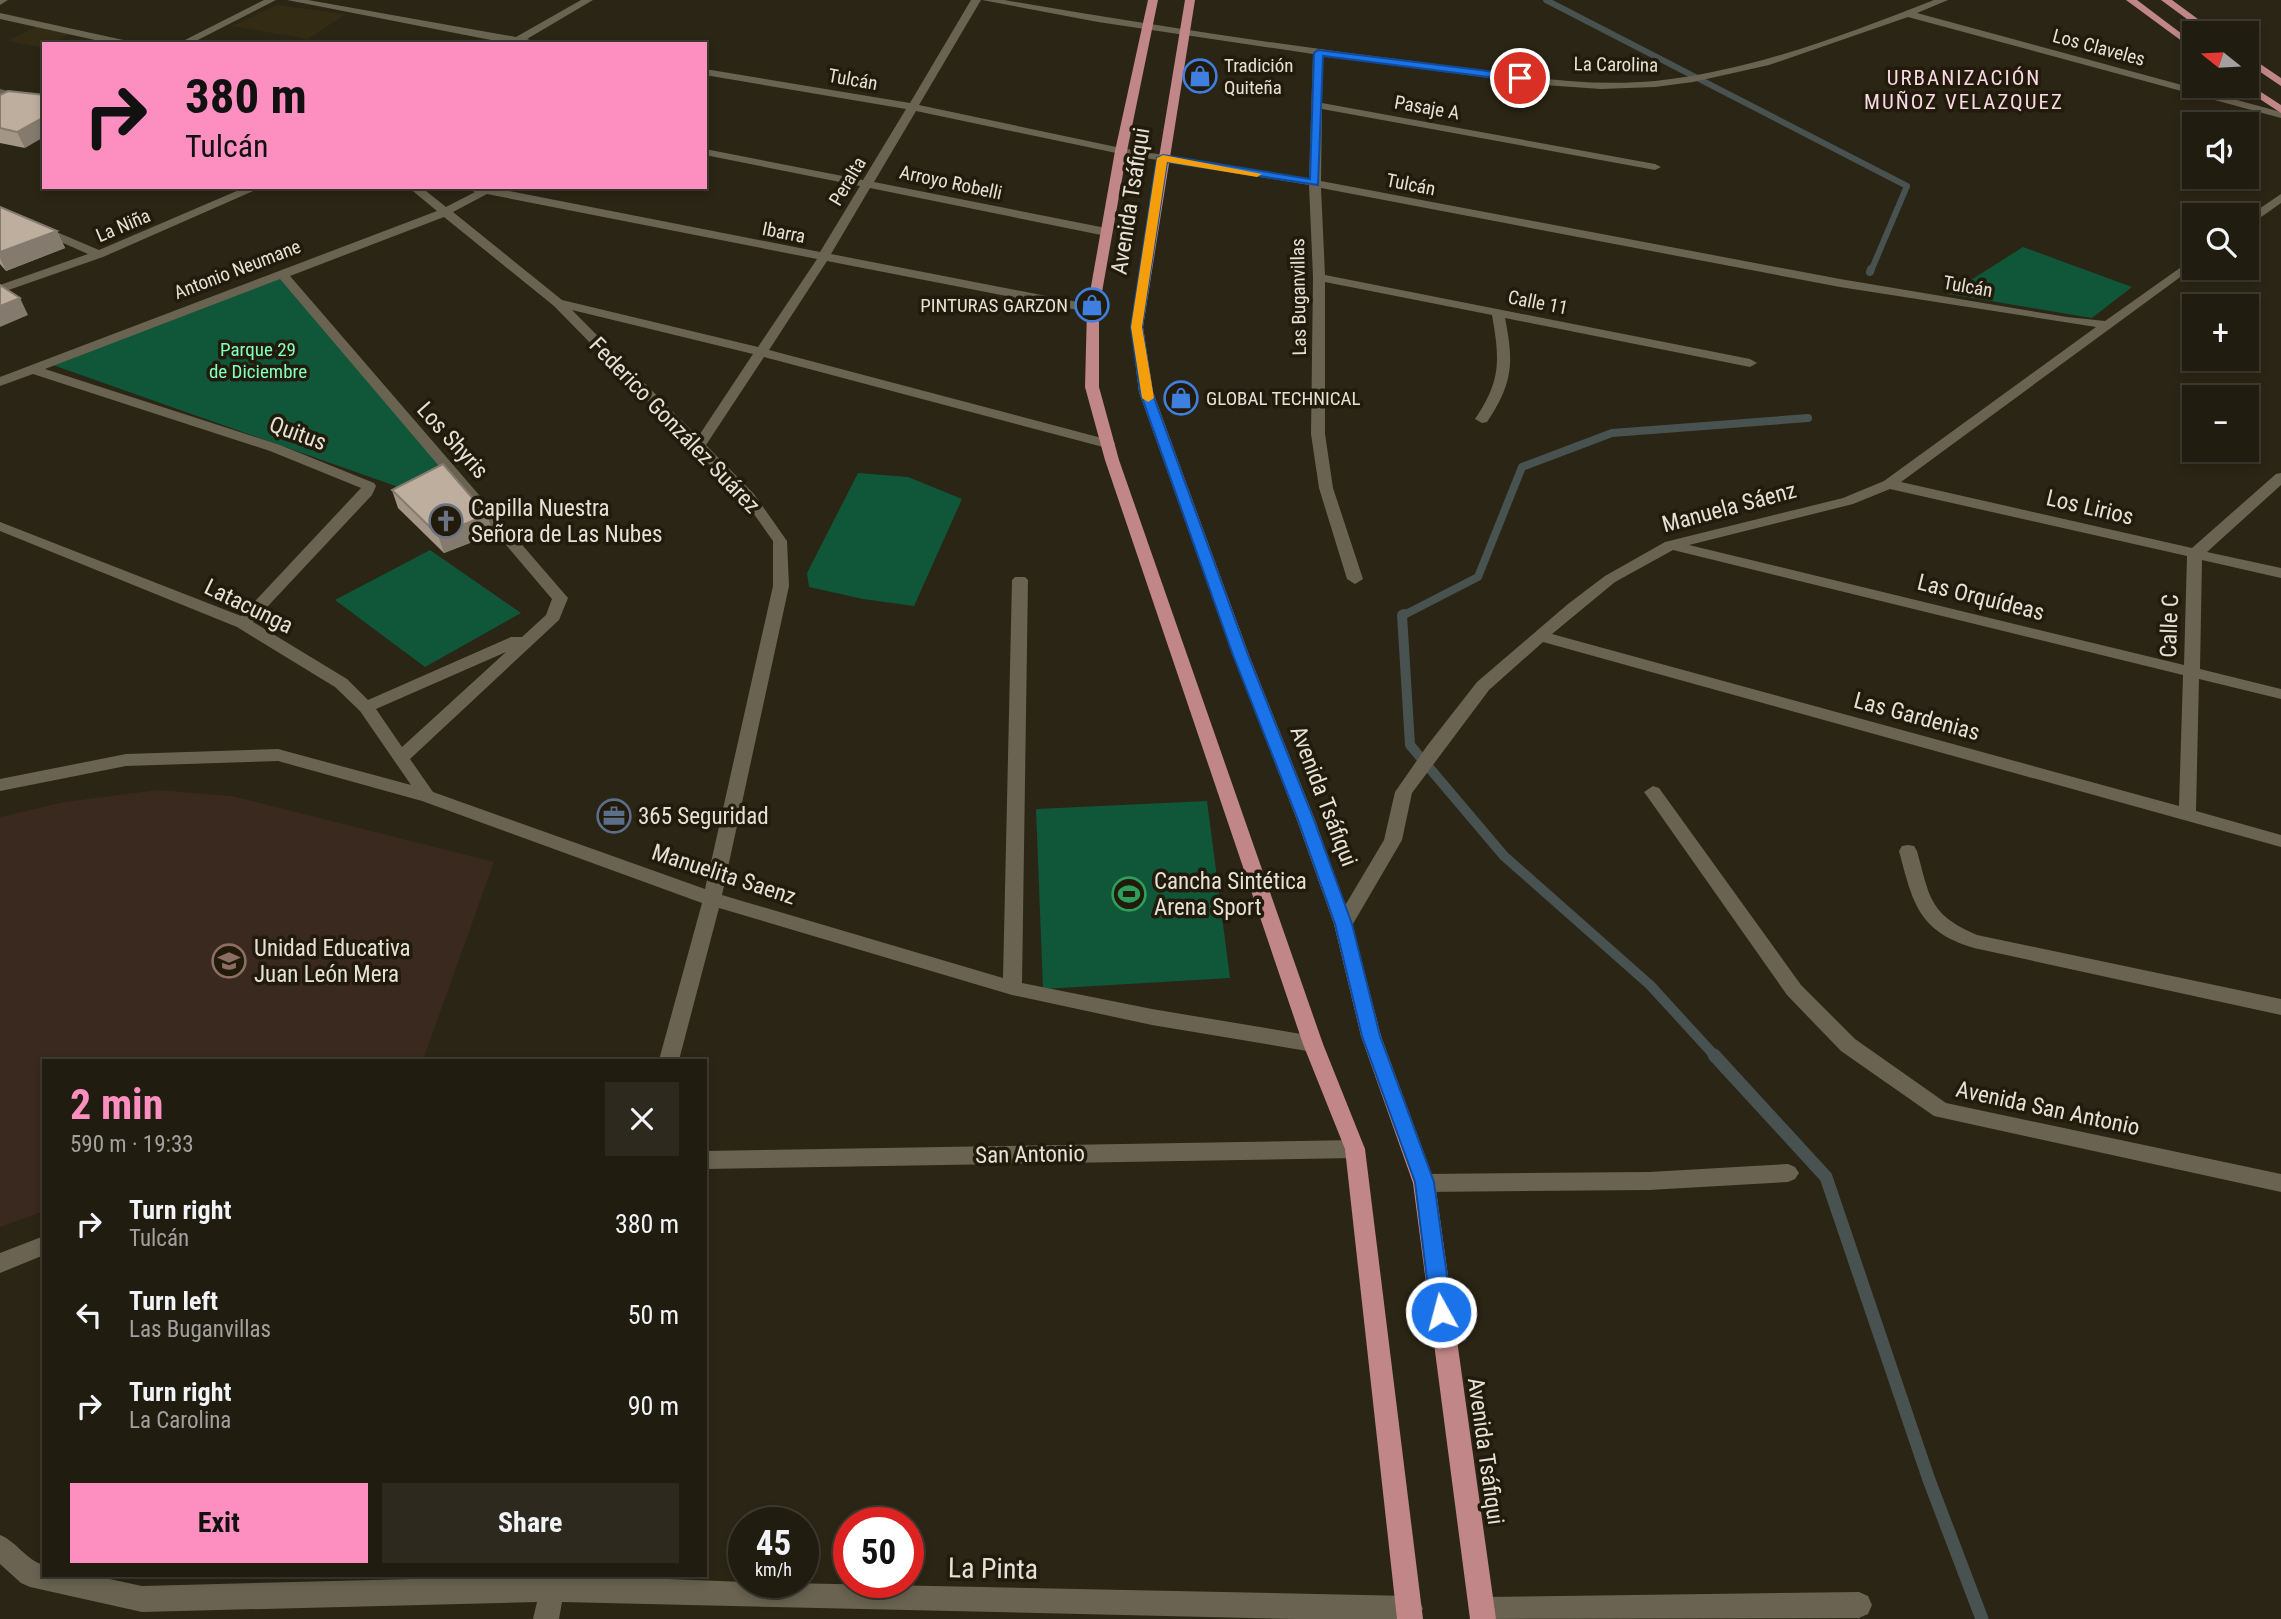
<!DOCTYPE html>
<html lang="en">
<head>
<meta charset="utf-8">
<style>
	:root { --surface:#201c10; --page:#2d291e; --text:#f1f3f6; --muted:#a2a19f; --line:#3d3a30; --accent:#fd8ec0 }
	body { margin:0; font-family:"Roboto Condensed",sans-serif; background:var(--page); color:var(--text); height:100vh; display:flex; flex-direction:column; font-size:26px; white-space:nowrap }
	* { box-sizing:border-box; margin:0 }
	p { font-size:23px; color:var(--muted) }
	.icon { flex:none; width:38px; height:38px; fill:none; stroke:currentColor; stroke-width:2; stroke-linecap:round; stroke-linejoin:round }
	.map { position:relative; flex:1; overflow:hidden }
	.drawer { position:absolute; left:42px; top:1059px; width:665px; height:518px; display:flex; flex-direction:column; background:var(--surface); border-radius:0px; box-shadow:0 4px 10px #0003,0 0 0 2px var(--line) }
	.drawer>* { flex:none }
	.hud { position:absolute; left:42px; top:42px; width:665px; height:147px; border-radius:0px; box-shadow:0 4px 10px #0003,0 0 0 2px var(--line); background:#fd8ec0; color:#111; overflow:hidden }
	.needle { width:46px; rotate:288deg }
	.fabs { position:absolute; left:2182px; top:21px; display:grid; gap:14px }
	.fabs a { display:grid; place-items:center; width:77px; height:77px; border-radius:0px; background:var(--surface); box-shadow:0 4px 10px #0003,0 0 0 2px var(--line); font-size:35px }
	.speed { position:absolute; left:728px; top:1507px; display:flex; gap:14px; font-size:35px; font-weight:700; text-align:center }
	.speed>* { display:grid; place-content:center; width:91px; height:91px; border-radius:50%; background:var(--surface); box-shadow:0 4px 10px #0003,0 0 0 2px var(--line); line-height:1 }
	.speed small { font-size:18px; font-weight:400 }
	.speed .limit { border:10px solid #d22; background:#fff; color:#111 }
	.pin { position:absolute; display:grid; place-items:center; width:60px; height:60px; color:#fff; margin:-30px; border:4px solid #fff; border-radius:50%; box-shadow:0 2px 7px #0007 }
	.me { position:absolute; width:77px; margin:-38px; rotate:353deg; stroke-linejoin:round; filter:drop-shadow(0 0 5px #0008) }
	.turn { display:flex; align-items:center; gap:24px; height:147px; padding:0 28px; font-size:32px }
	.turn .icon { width:91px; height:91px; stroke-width:2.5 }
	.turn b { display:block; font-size:49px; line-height:60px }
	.round { display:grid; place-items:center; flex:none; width:74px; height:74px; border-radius:0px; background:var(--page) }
	.summary { display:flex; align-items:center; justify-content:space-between; height:119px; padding:0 28px }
	h1 { font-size:42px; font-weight:700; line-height:52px; color:var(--accent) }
	.cta { display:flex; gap:14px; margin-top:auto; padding:14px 28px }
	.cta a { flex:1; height:80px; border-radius:0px; background:var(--accent); color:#111; font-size:28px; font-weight:700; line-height:80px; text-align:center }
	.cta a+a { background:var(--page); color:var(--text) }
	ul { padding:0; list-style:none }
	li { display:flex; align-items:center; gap:21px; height:91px; padding:0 28px }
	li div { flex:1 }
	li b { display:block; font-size:26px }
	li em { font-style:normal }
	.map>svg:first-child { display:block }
	.built { fill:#342b14 }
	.education { fill:#39291f }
	.green { fill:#0f5738 }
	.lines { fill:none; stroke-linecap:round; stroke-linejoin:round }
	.stream-far3 { stroke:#485251; stroke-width:6 }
	.stream-far2 { stroke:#485251; stroke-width:8 }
	.stream-far1 { stroke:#485251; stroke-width:10 }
	.stream { stroke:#485251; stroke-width:13 }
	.minor { fill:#6a6351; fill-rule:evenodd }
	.major { fill:#c18688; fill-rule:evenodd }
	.wall { fill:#a39687 }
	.shaded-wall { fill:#847a6e }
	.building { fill:#bdae9d; stroke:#847a6e; stroke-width:2 }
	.route { fill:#1a73e8; stroke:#114b97; stroke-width:2 }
	.slow { fill:#f59e0b }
	.labels { text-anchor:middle; stroke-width:7; stroke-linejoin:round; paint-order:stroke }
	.far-street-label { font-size:19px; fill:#e5e1d7; stroke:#221b0c }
	.far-poi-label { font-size:19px; fill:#e5e1d7; stroke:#221b0c; text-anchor:start }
	.far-park-label { font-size:19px; fill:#82febf; stroke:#221b0c }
	.far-neighbourhood-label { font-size:21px; letter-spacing:2px; fill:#fad9e6; stroke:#221b0c }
	.street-label { font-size:23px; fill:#e5e1d7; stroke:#221b0c }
	.poi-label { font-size:23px; fill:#e5e1d7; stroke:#221b0c; text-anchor:start }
	.near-street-label { font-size:28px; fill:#e5e1d7; stroke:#221b0c }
</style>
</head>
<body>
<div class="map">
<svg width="2281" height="1619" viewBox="0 0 2281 1619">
	<rect width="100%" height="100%" fill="#2b2515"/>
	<path class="built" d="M277,5L346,14L308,39L232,26Z
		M37,26L71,33L51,44H44L43,48L8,41Z"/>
	<path class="education" d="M158,790L232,796L494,862L423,1060H44V1211L0,1227V817L64,802Z"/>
	<path class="green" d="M2023,247L2132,287L2092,318L1949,294Z
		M281,273L454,475L418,494L47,363Z
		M858,473L908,477L962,499L914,606L863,599L809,587L807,573Z
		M430,550L521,613L425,667L335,600Z
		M1207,801L1230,978L1043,989L1036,809Z"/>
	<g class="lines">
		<path class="stream-far3" d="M1546,0L1907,186L1871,271"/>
		<path class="stream-far2" d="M1870,272L1871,269
			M1402,616L1478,577L1522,467L1612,433L1808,418"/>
		<path class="stream-far1" d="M1404,614L1402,615L1410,745L1504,856L1650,985L1715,1056"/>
		<path class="stream" d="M1714,1055L1826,1177L1929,1480L1982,1619"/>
		<path class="minor" d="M0,0H8L0,5Z
			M264,0H276L190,44H177Z
			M287,0H308L516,37L581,0H593L527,39L543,44H511Z
			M971,0H981L919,105L1121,148L1309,179L1313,54L1098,22L982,0H1004C1145,24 1286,46 1428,63C1503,73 1579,88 1655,81C1752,71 1844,35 1934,0H1948L1917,13L2281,112V118L1908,17L1769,65L1693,82L1655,87L1601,89L1544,85L1323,56L1322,103L1655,164L1661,167L1655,170L1322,109L1321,181L1840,279L2067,317L2105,321L2194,258V267L1901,482L2192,548L2276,474L2281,473V485L2207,552L2281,568V578L2202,560L2200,669L2281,689V699L2199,679L2196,811L2281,835V847L1543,642L1489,690L1412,793L1402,840L1350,929H1336L1334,924L1384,840L1395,792L1427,746L1477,682L1568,604L1605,576L1665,542L1843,498L1884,481L2096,327L1840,287L1321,188L1325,275L1750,359L1757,363L1750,367L1505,318C1514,363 1513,383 1487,422L1482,423L1475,419C1501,381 1500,360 1492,315L1325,282V434L1333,488L1363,579L1355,584L1347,579L1319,488L1311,434L1313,277L1309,185L1121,154L916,111L874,182L1106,228L1112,232L1106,236L870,188L831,254L1093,305L1099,309L1093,313L827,261L769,350L1113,441L1115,444L1113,447H1103L764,357L706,445L754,494L787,541L789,586L722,895L1003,978L1012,580L1015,577H1025L1028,580L1022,983L1152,1009L1313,1036L1320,1038L1323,1044L1320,1050L1313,1052L1152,1025L1012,995L719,908L679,1060H659L702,903L422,801L278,761L126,766L0,791V779L126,754L278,749L411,785L360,711L335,687L237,627L0,531V522L241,616L361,488L270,451L33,374L0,386V377L437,211L408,187H421L446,207L475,192L463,187H489L820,252L860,186L705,155V149L863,180L906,109L705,75V69L910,103ZM487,194L817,259L758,347L562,300L453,212ZM444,217L554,306L744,500L773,541V586L705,889L433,792L410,759L559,620L568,598L290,276ZM280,279L552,599L546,615L522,637H511L368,700L347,679L253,622L372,495L376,486L374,483L280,445L45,369ZM572,310L753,354L698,437ZM1890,489L2187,556L2184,665L1689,545L1853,504ZM1673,550L2183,675L2179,806L1552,634L1615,582ZM506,652L402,747L376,709Z
			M0,13L128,41L133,44H113L0,19Z
			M0,89L44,100V106L0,95Z
			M246,187H262L103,257L0,293V285L88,254L0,215V208L99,250Z
			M2281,194V203L2247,227V217Z
			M1653,786L1659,788L1801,985L1855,1039L1946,1103L2281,1174V1192L1934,1116L1841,1051L1787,995L1647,796L1644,792Z
			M1908,845L1914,846L1917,851C1930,898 1929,914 1977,935L2281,999V1015L1974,948C1918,931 1913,903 1899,851L1902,846Z
			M1355,1140L1362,1143L1365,1149L1362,1155L1355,1158L705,1169V1151Z
			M1788,1164L1795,1167L1799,1173L1795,1179L1788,1182L1649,1190L1424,1192L1417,1189L1413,1183L1417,1177L1424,1174L1649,1172Z
			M44,1236V1255L0,1273V1253Z
			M0,1535C16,1541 27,1561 44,1565V1575H91L142,1586L568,1575L744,1582L1410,1596L1419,1600L1423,1609L1416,1619H1296L562,1602L559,1619H533L537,1602L142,1612L30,1587L21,1583L0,1564Z
			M1859,1592L1868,1596L1872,1605L1868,1614L1859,1618L1473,1619L1469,1610L1473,1601L1482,1597Z"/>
		<path class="major" d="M1148,0H1158L1127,151L1099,309V387L1119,460L1323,1044L1365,1149L1423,1619H1397L1345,1149L1303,1044L1105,460L1085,387L1087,309L1115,151Z
			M1185,0H1195L1143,327L1153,392L1249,655L1315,820L1352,924L1381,1036L1435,1183L1496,1619H1470L1413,1183L1361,1036L1334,924L1297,820L1233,655L1139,392L1131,327Z
			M2126,0H2137L2194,43V50Z
			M2161,0H2172L2217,33H2206Z
			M2247,55L2281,78V86L2247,63Z
			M2247,83L2281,105V113L2243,88L2242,86H2247Z"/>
	</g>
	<path class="wall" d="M8,91L25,148L0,143V95Z
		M0,207L57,231L65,248L6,271L0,264Z
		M392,490L487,515L493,534L444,553L398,508Z"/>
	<path class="shaded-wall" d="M44,117V137L25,148L17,132Z
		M57,231L65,248L6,271L0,258V252Z
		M20,298L28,315L0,327V306Z
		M487,515L493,534L444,553L438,535Z"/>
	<path class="building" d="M8,91L44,95V117L17,132L0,128V95Z
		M0,207L57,231L0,252Z
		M0,285L20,298L0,306Z
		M443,464L487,515L438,535L392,490Z"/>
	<path class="route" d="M1318,50L1520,75L1525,78L1520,81L1323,56L1318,185L1167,162L1142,327L1152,392L1248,655L1314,820L1352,924L1380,1036L1434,1182L1452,1312L1449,1319L1441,1321L1434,1319L1431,1312L1415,1182L1362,1036L1335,924L1298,820L1233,655L1140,392L1131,327L1157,158L1163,155L1310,179L1314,53Z"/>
	<path class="slow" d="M1163,155L1262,174L1257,177L1167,162L1142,327L1154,398L1148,402L1142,398L1131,327L1157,158Z"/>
	<defs>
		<symbol id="shop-ring" viewBox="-11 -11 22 22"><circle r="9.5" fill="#221b0c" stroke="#3f7fe0" stroke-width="1.5"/><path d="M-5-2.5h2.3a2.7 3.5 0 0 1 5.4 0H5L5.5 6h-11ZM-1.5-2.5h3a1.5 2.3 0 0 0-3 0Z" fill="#3f7fe0"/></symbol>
		<symbol id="church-ring" viewBox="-11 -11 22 22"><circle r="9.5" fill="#221b0c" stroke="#6b7280" stroke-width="1.5"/><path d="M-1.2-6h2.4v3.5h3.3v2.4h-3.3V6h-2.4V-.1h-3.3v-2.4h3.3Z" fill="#6b7280"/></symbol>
		<symbol id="office-ring" viewBox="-11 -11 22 22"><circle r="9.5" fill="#221b0c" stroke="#5c6f8a" stroke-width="1.5"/><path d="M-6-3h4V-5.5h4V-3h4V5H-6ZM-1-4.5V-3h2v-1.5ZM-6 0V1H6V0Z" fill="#5c6f8a"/></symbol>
		<symbol id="stadium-ring" viewBox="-11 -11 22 22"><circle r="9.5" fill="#221b0c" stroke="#2e9e5b" stroke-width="1.5"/><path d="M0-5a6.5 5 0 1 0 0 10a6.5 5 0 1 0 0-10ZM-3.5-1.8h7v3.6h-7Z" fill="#2e9e5b"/></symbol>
		<symbol id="school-ring" viewBox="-11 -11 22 22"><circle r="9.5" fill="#221b0c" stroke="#8d6e63" stroke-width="1.5"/><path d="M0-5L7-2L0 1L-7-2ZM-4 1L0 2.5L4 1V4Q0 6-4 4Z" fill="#8d6e63"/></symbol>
	</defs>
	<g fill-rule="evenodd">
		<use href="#shop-ring" x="1181" y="57" width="38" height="38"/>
		<use href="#shop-ring" x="1073" y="286" width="38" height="38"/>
		<use href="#shop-ring" x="1162" y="379" width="38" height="38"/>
		<use href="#church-ring" x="427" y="502" width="38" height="38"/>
		<use href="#office-ring" x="595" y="797" width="38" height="38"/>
		<use href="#stadium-ring" x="1110" y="875" width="38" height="38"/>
		<use href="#school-ring" x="210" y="942" width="38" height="38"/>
	</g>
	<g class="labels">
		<g class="far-street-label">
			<text transform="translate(2099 47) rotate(15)" y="7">Los Claveles</text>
			<text transform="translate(1616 64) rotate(1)" y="7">La Carolina</text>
			<text transform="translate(853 79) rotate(10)" y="7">Tulcán</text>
			<text transform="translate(1427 107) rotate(10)" y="7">Pasaje A</text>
			<text transform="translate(847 181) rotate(-59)" y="7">Peralta</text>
			<text transform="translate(951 182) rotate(12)" y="7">Arroyo Robelli</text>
			<text transform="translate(1411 184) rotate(11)" y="7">Tulcán</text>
			<text transform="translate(123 225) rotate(-23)" y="7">La Niña</text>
			<text transform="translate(784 232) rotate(11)" y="7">Ibarra</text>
			<text transform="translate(237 269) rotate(-21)" y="7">Antonio Neumane</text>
			<text transform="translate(1968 286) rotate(10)" y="7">Tulcán</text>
			<text transform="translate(1298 297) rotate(-91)" y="7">Las Buganvillas</text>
			<text transform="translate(1538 302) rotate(11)" y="7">Calle 11</text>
		</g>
		<g class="far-poi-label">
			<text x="1224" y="72">Tradición<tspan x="1224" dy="22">Quiteña</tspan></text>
			<text x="1068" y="312" text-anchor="end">PINTURAS GARZON</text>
			<text x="1206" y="405">GLOBAL TECHNICAL</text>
		</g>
		<g class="far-park-label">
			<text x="258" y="356">Parque 29<tspan x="258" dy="22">de Diciembre</tspan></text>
		</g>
		<g class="far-neighbourhood-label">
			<text x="1964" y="85">URBANIZACIÓN<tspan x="1964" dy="24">MUÑOZ VELAZQUEZ</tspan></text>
		</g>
		<g class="street-label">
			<text transform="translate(1130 201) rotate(-81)" y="8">Avenida Tsáfiqui</text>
			<text transform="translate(675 425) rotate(46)" y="8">Federico González Suárez</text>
			<text transform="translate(298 433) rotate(20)" y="8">Quitus</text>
			<text transform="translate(453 440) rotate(48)" y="8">Los Shyris</text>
			<text transform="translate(1729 507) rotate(-15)" y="8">Manuela Sáenz</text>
			<text transform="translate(2090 507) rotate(13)" y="8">Los Lirios</text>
			<text transform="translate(1981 597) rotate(14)" y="8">Las Orquídeas</text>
			<text transform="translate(249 606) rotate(26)" y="8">Latacunga</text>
			<text transform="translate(2169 626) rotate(-88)" y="8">Calle C</text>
			<text transform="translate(1917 716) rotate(15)" y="8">Las Gardenias</text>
			<text transform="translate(1324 796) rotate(69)" y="8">Avenida Tsáfiqui</text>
			<text transform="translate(724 874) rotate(18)" y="8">Manuelita Saenz</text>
			<text transform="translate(2048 1108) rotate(12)" y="8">Avenida San Antonio</text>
			<text transform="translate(1030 1154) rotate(-1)" y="8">San Antonio</text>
			<text transform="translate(1486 1451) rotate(82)" y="8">Avenida Tsáfiqui</text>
		</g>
		<g class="poi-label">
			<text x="471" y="516">Capilla Nuestra<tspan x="471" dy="26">Señora de Las Nubes</tspan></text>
			<text x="638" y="824">365 Seguridad</text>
			<text x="1154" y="889">Cancha Sintética<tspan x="1154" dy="26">Arena Sport</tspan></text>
			<text x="254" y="956">Unidad Educativa<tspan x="254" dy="26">Juan León Mera</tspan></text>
		</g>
		<g class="near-street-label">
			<text transform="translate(993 1568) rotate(1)" y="10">La Pinta</text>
		</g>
	</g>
</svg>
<div class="fabs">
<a><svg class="needle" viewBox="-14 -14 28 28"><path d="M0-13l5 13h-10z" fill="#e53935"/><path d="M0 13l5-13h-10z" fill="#a2a19f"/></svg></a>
<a><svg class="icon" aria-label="sound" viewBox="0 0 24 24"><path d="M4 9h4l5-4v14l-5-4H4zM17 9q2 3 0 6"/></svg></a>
<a><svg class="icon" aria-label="search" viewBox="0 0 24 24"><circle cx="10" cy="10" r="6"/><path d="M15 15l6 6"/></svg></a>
<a>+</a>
<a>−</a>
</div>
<div class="speed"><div>45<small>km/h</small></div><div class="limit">50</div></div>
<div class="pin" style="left:1520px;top:78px;background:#d93025"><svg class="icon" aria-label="arrive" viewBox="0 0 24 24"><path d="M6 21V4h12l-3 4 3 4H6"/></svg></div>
<svg class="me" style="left:1441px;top:1312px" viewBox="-20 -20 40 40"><circle r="17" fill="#1a73e8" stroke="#fff" stroke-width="3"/><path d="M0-11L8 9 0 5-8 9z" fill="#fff"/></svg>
<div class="hud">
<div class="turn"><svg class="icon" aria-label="right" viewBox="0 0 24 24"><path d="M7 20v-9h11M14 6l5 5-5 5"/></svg><div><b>380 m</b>Tulcán</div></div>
</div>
<section class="drawer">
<div class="summary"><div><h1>2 min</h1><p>590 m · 19:33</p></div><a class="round"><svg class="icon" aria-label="close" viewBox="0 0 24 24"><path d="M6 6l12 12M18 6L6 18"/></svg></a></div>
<ul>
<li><svg class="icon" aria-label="right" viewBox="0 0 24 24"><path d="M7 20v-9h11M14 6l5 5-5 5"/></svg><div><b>Turn right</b><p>Tulcán</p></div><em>380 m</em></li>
<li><svg class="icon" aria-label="left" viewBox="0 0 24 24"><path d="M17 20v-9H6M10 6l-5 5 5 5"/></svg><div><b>Turn left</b><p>Las Buganvillas</p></div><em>50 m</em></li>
<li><svg class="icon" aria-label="right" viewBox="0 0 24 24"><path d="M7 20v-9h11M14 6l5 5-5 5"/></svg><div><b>Turn right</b><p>La Carolina</p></div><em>90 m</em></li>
</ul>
<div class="cta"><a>Exit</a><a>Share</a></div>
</section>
</div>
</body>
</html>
